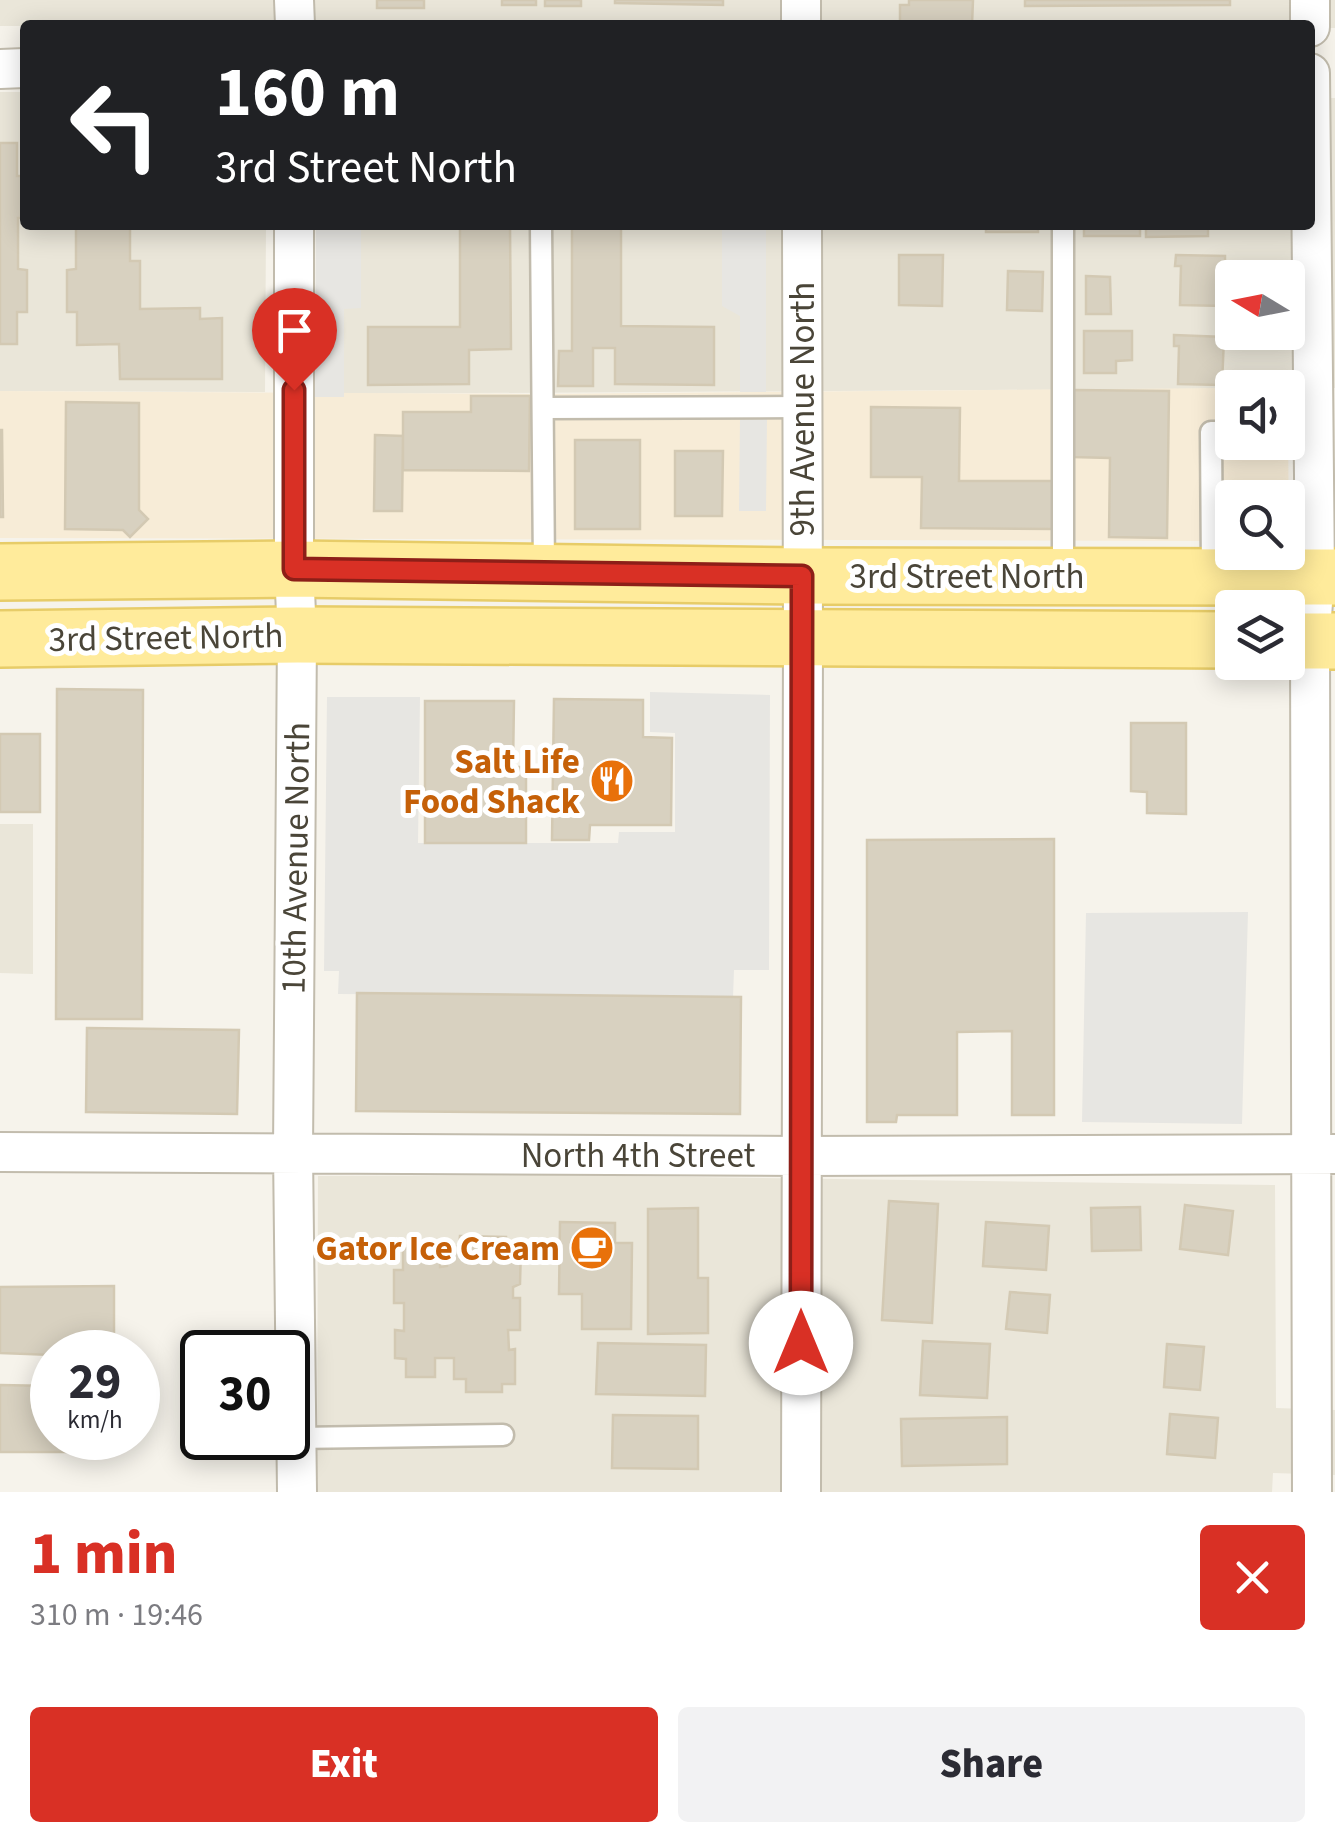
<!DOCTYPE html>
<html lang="en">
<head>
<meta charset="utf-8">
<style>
	:root { --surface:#fff; --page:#f2f2f3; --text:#2b2b33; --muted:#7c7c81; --accent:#d93025 }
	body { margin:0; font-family:"Source Sans 3",sans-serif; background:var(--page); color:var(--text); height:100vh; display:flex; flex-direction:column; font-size:38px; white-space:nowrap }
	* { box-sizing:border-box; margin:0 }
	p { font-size:32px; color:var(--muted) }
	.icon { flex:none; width:55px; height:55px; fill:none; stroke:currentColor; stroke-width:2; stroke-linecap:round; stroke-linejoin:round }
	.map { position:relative; height:1492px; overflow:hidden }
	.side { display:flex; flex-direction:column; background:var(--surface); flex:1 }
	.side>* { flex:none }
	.banner { position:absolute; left:20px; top:20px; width:1295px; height:210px; border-radius:10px; box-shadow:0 5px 25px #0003; background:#202124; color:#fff; overflow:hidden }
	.needle { width:65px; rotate:280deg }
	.tools { position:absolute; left:1215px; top:260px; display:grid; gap:20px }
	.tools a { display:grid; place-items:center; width:90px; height:90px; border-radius:10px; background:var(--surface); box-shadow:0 5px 25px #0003; font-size:50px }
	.speed { position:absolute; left:30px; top:1330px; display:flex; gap:20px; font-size:50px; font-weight:700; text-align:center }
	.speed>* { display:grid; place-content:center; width:130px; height:130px; border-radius:50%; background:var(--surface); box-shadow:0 5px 25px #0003; line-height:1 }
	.speed small { font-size:25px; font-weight:400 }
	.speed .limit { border:5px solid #111; border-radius:15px; background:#fff; color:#111 }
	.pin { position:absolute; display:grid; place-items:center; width:85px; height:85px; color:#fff; margin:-102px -42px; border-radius:50% 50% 50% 0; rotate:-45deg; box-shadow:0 0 10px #0007 }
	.pin .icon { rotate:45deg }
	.me { position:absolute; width:110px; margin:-55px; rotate:0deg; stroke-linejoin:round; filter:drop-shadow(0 0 8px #0008) }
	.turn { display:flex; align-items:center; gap:35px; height:210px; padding:0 30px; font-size:45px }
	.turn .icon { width:130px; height:130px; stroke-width:2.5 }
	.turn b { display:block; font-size:70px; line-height:85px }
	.round { display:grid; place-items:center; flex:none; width:105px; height:105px; border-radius:10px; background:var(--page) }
	.overview { display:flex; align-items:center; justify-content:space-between; height:170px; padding:0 30px }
	h1 { font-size:60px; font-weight:800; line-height:75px; color:var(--accent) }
	.primary-button { display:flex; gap:20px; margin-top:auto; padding:20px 30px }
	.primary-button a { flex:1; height:115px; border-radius:10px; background:var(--accent); color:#fff; font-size:40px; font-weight:800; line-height:115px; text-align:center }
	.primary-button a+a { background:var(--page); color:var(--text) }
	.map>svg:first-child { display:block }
	.residential { fill:#eae6d9; fill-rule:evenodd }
	.commercial { fill:#f7ecd7 }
	.parking { fill:#e7e6e2 }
	.building { fill:#d8d1c0; stroke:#d3c9b3; stroke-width:2.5 }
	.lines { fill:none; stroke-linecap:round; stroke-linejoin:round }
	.lane-casing { stroke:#c2bcad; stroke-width:25 }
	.street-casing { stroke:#c2bcad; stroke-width:42 }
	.primary-casing { stroke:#e7cc68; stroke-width:60 }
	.lane { stroke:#fff; stroke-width:20 }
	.street { stroke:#fff; stroke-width:38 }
	.primary { stroke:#ffeb9b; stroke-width:55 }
	.route-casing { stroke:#8d1f18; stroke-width:25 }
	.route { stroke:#d93025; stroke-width:18 }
	.labels { text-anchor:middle; stroke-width:10; stroke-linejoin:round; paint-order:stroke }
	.street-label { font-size:35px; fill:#4a4538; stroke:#fff }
	.food-label { font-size:35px; font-weight:bold; fill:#c56008; stroke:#fff; text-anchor:end }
</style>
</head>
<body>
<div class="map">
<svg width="1335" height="1492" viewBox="0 0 1335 1492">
	<rect width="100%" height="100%" fill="#f6f3eb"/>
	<path class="residential" d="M0,0H1335V28H1310V25L0,26Z
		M0,92H25V225H266L265,392L0,391Z
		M1310,98H1335V388L318,394L319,225H1310ZM1232,278H1288V332H1232Z
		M0,824H33V974L0,973Z
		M549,1175L1275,1185L1276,1408L1335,1410V1475L1273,1473L1272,1492H317L318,1176Z"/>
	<path class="commercial" d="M1232,388V442H1288V427L1289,541H1288V498H1232V541L0,538V391L538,394Z"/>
	<path class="parking" d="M316,225H361V308L344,309V397H315Z
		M722,225H766V392H740V316L722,306Z
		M740,419H767L766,511H739Z
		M650,692L770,695L769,970H734L733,997L338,994L339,971H324L327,697H420L418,843H618L619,832H675V733L650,732Z
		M1248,912L1242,1124L1082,1122L1086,913Z"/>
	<path class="building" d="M377,0H424V8H377Z
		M502,0H536V5H502Z
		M545,0H581V6H545Z
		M615,0H723V5L615,3Z
		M909,0H973L972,25H900V5H909Z
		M1025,0H1230V5L1025,6Z
		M0,143H17V176H25V218H18V269L27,270V312H17V344H0Z
		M76,225H140L130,227V261H140V309L200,308V319L222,318V379H120L119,344L77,345V312H67V270L76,269Z
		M460,225H510L511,349L469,350V384L368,385V327H460Z
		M572,225H621V326L714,327V385L615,384V348H593V386H558L559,351H572Z
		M986,225H1038V232H986Z
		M1084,225H1140V236H1084Z
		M1146,225H1208V236L1146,237Z
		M899,255H943L942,306L899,305Z
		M1176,255L1225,256V306L1180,305L1181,266H1175Z
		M1008,271L1043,272L1042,311L1007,310Z
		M1086,276L1110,277L1111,314H1086Z
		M1084,331H1132V360L1116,361V373H1084Z
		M1174,335L1224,337L1222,385L1178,384L1179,346H1174Z
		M1074,390L1169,391L1167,538L1109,537L1110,458L1073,457Z
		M471,396H530L529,471L403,470V412H471Z
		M66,402L139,403V510L148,519L130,537L123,530L65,529Z
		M871,407L960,408L959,481H1052L1053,529L921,528L922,477H871Z
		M0,430H2L3,517H0Z
		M375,435L403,436L402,511H374Z
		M575,440H640V529H575Z
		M675,451H723L722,516H675Z
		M57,689L143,690L142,1019H56Z
		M554,699L643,700V737L672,738L671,825H590L589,840H552Z
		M425,701H514L513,767H526V843H425Z
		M1131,723H1186V814L1147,813V792L1131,791Z
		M0,734H40V812H0Z
		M1054,839V1115H1012V1031L957,1032V1115H897L896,1122H867V840Z
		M357,993L741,997L740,1114L356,1111Z
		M87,1028L239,1030L237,1114L86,1112Z
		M889,1201L938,1204L932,1323L882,1320Z
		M1185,1205L1233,1211L1228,1255L1180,1249Z
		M1140,1207L1141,1250L1092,1251L1091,1208Z
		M698,1208V1278H708V1333L648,1334V1209Z
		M560,1222L615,1223V1243H632L631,1329H582V1294H559Z
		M986,1222L1049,1226L1046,1270L983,1266Z
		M460,1236L506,1237V1246H521L520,1284L513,1287V1298H520V1330H508L509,1350L515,1349V1384H502V1392H466V1379H454V1358H435V1377H406V1359L395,1358V1330L404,1331V1303H394V1270H403V1248L440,1249V1267L447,1266L448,1246H459Z
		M114,1286V1352H52V1355L0,1353V1287Z
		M1010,1292L1050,1295L1047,1333L1006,1329Z
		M923,1341L990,1344L987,1398L920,1395Z
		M598,1343L706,1345L705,1396L596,1394Z
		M1167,1344L1204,1347L1200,1390L1164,1387Z
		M0,1385L52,1386V1438H114V1452H0Z
		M1170,1414L1218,1418L1215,1458L1167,1454Z
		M613,1415L698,1416V1469L612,1468Z
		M1007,1417V1464L902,1466L901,1419Z"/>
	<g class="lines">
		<defs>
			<path id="lane" d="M541,225L544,570
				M543,408L802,407
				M1063,574V225
				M1212,574L1211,432H1232
				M296,1438L503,1435"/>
			<path id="street" d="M294,0L295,25
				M801,25V0
				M1310,27V0
				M0,69L25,68
				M1310,73L1315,577L1310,641L1312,1492
				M294,225V569L297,635L293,1152L297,1492
				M0,1152L801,1156L1335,1154
				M801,1492L803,638L802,225"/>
			<path id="primary" d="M0,572L294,569L803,576L1335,577
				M0,639L297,635L1232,640
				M1288,641H1335"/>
		</defs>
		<use href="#lane" class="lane-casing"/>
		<use href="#street" class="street-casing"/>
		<use href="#primary" class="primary-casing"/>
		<use href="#lane" class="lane"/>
		<use href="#street" class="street"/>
		<use href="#primary" class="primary"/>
	</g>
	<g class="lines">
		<defs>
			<path id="route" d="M294,390V569L802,576L801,1343"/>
		</defs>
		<use href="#route" class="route-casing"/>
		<use href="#route" class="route"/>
	</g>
	<defs>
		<symbol id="restaurant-disc" viewBox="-11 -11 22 22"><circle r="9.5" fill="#e8710a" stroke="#fff"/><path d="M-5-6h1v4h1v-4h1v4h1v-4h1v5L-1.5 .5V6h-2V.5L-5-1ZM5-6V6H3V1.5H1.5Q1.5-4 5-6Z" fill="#fff"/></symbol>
		<symbol id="cafe-disc" viewBox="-11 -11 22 22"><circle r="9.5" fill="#e8710a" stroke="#fff"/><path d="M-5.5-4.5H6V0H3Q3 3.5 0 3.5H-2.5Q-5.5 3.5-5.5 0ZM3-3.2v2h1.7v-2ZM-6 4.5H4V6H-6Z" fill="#fff"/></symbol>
	</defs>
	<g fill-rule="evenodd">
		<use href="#restaurant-disc" x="587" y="756" width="50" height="50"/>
		<use href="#cafe-disc" x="567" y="1223" width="50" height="50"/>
	</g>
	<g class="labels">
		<g class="street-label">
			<text transform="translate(802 409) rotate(-90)" y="12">9th Avenue North</text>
			<text x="967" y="588">3rd Street North</text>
			<text transform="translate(166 637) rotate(-1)" y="12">3rd Street North</text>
			<text transform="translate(295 858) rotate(-89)" y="12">10th Avenue North</text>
			<text x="638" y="1167">North 4th Street</text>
		</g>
		<g class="food-label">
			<text x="580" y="773">Salt Life<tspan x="580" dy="40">Food Shack</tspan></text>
			<text x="560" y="1260">Gator Ice Cream</text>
		</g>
	</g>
</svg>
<div class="tools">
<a><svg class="needle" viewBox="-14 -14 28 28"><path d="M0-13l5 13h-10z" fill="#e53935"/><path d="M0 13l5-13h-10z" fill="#7c7c81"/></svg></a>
<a><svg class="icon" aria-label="sound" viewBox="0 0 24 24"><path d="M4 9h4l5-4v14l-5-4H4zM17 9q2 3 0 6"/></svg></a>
<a><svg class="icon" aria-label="search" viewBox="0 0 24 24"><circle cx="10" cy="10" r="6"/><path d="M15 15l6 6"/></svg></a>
<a><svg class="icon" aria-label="layers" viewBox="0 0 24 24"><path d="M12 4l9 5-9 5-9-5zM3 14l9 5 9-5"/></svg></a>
</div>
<div class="speed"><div>29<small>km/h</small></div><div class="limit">30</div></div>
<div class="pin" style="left:294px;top:390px;background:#d93025"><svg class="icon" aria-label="arrive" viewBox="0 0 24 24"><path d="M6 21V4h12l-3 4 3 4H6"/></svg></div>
<svg class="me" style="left:801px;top:1343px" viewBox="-20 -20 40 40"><circle r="19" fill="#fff"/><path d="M0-13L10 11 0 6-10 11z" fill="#d93025"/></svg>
<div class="banner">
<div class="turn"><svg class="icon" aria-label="left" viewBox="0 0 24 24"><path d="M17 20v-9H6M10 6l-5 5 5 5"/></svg><div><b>160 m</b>3rd Street North</div></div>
</div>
</div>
<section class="side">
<div class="overview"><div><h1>1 min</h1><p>310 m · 19:46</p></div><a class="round" style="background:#d93025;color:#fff"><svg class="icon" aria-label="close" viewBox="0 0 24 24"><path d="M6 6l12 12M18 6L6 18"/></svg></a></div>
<div class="primary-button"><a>Exit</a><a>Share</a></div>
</section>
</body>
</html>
